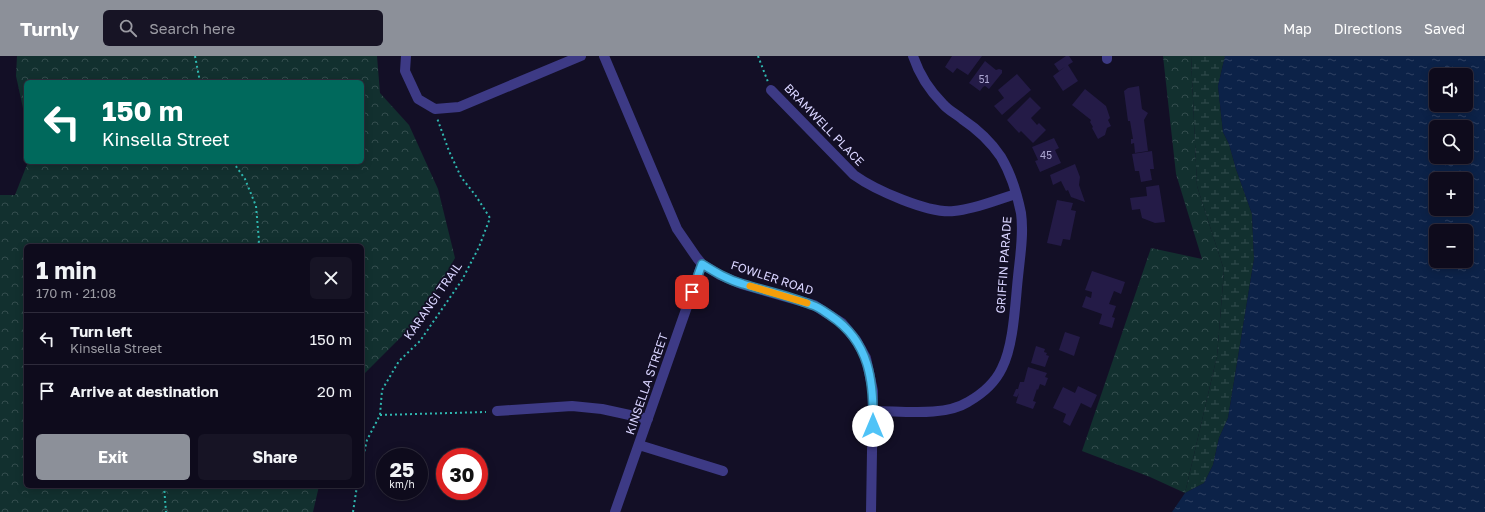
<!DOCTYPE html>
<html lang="en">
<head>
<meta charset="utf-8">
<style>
	:root { --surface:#0e0b1c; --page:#171425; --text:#f1f3f6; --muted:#9b9ba3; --line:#2e2b3b; --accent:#8c9099 }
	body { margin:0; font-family:"Golos Text",sans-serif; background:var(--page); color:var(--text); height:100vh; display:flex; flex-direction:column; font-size:15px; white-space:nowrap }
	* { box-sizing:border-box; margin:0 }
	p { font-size:13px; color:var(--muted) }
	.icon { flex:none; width:22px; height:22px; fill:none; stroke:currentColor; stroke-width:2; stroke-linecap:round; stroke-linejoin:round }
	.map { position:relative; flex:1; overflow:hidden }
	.sheet { position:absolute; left:24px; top:188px; width:340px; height:244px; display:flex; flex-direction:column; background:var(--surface); border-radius:6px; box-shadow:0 2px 10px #0003,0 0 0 1px var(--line) }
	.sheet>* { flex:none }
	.guide { position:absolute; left:24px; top:24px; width:340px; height:84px; border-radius:6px; box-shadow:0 2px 10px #0003,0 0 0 1px var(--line); background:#00695c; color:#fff; overflow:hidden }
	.tools { position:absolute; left:1429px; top:12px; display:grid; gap:8px }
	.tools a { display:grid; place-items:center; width:44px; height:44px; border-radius:6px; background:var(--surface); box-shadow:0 2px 10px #0003,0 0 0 1px var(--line); font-size:20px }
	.speed { position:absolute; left:376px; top:392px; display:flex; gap:8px; font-size:20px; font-weight:700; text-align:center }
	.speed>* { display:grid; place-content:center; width:52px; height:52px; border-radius:50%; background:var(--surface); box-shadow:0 2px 10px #0003,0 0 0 1px var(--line); line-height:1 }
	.speed small { font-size:10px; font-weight:400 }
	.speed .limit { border:6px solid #d22; background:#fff; color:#111 }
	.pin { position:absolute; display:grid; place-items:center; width:34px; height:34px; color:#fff; margin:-17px; border-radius:8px; box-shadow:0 2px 6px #0006 }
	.me { position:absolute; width:44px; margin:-22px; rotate:0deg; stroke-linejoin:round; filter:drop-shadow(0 0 3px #0008) }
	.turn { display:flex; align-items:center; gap:14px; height:84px; padding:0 12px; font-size:18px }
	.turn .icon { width:52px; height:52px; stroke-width:2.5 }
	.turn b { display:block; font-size:28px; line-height:34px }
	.round { display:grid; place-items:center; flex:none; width:42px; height:42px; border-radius:6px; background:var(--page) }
	.summary { display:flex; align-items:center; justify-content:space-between; height:68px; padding:0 12px }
	h1 { font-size:24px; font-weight:700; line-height:30px }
	.cta { display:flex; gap:8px; margin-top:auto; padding:8px 12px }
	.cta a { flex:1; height:46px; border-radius:6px; background:var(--accent); color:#fff; font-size:16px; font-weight:700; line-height:46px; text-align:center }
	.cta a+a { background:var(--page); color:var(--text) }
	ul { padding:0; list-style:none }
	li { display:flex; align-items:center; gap:12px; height:52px; padding:0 12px; border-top:1px solid var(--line) }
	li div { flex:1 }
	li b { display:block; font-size:15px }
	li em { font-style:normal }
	header { display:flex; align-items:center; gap:24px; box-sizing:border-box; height:56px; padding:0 20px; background:var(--accent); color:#fff }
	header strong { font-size:19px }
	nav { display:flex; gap:22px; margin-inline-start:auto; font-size:14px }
	.search { width:280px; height:36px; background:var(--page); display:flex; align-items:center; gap:10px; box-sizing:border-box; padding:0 14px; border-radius:6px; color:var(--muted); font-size:15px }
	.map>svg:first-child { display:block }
	.forest { fill:url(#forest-crowns) }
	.wetland { fill:url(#wetland-marsh) }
	.water { fill:url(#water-ripples); fill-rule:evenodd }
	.building { fill:#241b47 }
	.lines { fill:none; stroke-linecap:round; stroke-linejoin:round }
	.path { stroke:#2fb8b0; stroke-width:2; stroke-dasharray:2 3; stroke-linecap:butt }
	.minor { stroke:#3d3a85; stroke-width:10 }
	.route-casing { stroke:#337fa1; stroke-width:10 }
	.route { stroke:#4fc3f7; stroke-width:7 }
	.slow { stroke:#f59e0b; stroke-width:7 }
	.labels { text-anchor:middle; stroke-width:3.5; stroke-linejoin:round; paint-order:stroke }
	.number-label { font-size:10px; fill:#aca6d1 }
	.street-label { font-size:12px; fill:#d9d4ff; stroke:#130f26 }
</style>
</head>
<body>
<header>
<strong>Turnly</strong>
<div class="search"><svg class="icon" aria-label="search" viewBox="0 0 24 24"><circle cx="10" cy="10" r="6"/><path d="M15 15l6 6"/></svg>Search here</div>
<nav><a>Map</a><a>Directions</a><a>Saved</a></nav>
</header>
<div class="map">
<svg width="1485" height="456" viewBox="0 0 1485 456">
	<defs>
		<pattern id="forest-crowns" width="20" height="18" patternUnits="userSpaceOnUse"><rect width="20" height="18" fill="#12302f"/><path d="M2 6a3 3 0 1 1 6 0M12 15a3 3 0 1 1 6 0" fill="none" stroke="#344d4e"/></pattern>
		<pattern id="wetland-marsh" width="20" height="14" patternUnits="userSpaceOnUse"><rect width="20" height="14" fill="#12302f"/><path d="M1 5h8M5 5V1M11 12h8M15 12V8" fill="none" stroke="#344d4e"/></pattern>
		<pattern id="water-ripples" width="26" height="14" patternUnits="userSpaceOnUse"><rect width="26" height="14" fill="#0c2248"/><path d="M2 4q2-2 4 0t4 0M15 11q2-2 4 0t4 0" fill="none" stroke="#2f4163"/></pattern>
	</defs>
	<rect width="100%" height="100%" fill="#130f26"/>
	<path class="forest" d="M17,0H377L380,37L409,69L438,133L455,202L421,261L362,320V190H26V430H319L313,456H0V139H15L28,106H362V26H26V66L16,20Z
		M1163,0H1191L1197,130L1224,214L1217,300L1185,437L1150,421L1082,395L1151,192L1202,203L1176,118Z"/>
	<path class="wetland" d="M1191,0H1225L1218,30L1223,76L1229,88L1236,113L1252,158L1254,203L1228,362L1219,382L1213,409L1204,427L1185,437L1217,300L1224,214L1197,130Z"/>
	<path class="water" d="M1225,0H1485V456H1172L1185,437L1204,427L1213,409L1219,382L1228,362L1254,203L1252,158L1236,113L1229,88L1223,76L1218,30ZM1436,19H1466V49H1436ZM1436,71H1466V101H1436ZM1436,123H1466V153H1436ZM1436,175H1466V205H1436Z"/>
	<path class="building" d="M952,0H982L968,19L957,12L953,17L945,11Z
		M1066,0H1069L1073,6L1068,9L1078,25L1063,35L1053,20L1065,11L1059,15L1054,8Z
		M985,5L996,14L999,13L1002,14V17L989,33L985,30L983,31L980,35L969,27Z
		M1017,18L1031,34L1002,59L994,50L1004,42L998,34Z
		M1139,30L1142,53L1148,57L1144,64L1148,95L1135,97L1134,87L1131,88V83H1133L1130,65H1128L1124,35L1128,32Z
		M1085,33L1106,50L1110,62L1108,64L1111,70L1107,72L1105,79L1098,83L1092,72L1093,71L1090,66L1091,64L1072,49Z
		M1030,41L1041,52L1031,62L1037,69L1039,67L1046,74L1033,87L1021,75L1019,77L1007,64Z
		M1054,82L1059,92L1055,94L1061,107L1040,116L1035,105L1038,104L1032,91Z
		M1152,95L1154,113H1150L1152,124L1141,126L1139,115H1135L1132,98Z
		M1075,108L1080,121L1079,129L1085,146L1071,141L1068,134L1066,135L1061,125L1053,129L1050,119Z
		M1159,129L1165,166L1155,167L1142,162L1140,153L1132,154L1130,142L1147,140L1146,131Z
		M1057,144L1073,147L1071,154L1076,155L1070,184L1063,183L1061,190L1047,187Z
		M1092,215L1125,226L1121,238L1114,235L1109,248L1116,250L1112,261L1115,262L1112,272L1099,268L1102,258L1082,251L1086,240L1091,242L1092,236L1085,234Z
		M1065,276L1080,281L1074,300L1059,294Z
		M1036,290L1045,293L1044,296L1047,297L1046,299L1049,300L1045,311L1031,307Z
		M1028,311L1047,317L1045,321L1048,322L1045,330L1040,328L1038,334L1037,333L1033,345L1036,346L1033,353L1016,347L1019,337L1017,341L1013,340L1016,333H1018L1020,326H1024Z
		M1078,330L1097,339L1091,352L1081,347L1070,370L1063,366L1066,358L1053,352L1063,331L1075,337Z"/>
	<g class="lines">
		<path class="path" d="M195,0L200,26
			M758,0L768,26
			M233,106L245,123L256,150L259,185L258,190
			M380,359L486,356
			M362,405L367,384L380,359L382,334L399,305L420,285L462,224L479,191L490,162L476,140L461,121L449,95L437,62
			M164,430L166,456
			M353,456L357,430"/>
		<path class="minor" d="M406,0L405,15L418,43L435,53L459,51L581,0
			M604,0L677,173L697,202L702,208L720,219L741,228L814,249L842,267L856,284L866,302L873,335L871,456
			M1107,3V0
			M771,34L854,119C875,134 929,158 954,155C976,153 996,144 1016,138
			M497,355L572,350L602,353L648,363
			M874,355C902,355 944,361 968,346C982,338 995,327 1002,312C1014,288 1015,248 1018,221C1020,200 1024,178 1021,157C1017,137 1011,118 1001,101C991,86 977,73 962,63C956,58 948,54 943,48C930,35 919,18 913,0
			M639,389L723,415
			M615,456L702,208"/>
	</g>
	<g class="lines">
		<defs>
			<path id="route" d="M692,236L702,208C715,216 728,224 743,228C766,235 790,240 812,249C819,251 825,256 831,260C870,286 874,326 873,370"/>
		</defs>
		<use href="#route" class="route-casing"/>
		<use href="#route" class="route"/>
		<path class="slow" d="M750,230L807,247"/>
	</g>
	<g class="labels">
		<g class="number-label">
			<text x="984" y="27">51</text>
			<text x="1046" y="103">45</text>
		</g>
		<g class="street-label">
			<text transform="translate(824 69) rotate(46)" y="4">BRAMWELL PLACE</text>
			<text transform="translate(1004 209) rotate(-86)" y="4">GRIFFIN PARADE</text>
			<text transform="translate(772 222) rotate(18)" y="4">FOWLER ROAD</text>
			<text transform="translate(433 245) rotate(-55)" y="4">KARANGI TRAIL</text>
			<text transform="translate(647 328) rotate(-71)" y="4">KINSELLA STREET</text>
		</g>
	</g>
</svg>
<div class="tools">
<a><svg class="icon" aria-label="sound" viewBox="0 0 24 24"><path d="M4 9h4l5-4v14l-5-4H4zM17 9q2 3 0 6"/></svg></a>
<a><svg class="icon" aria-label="search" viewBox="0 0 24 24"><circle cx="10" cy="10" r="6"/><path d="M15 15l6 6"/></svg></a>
<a>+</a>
<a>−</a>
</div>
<div class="speed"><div>25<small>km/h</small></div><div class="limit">30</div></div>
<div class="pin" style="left:692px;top:236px;background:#d93025"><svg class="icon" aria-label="arrive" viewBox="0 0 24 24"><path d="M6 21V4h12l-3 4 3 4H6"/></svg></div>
<svg class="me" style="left:873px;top:370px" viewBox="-20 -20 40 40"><circle r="19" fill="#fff"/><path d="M0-13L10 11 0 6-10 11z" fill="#4fc3f7"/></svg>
<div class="guide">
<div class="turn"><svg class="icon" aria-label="left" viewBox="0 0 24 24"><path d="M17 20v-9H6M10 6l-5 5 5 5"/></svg><div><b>150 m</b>Kinsella Street</div></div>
</div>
<section class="sheet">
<div class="summary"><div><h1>1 min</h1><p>170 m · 21:08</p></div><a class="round"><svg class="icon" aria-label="close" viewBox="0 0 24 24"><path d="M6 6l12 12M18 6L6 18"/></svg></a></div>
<ul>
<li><svg class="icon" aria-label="left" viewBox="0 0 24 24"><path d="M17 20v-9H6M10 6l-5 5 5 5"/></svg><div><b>Turn left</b><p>Kinsella Street</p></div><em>150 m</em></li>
<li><svg class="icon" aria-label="arrive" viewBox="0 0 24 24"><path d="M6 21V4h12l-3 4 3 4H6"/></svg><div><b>Arrive at destination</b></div><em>20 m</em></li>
</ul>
<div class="cta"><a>Exit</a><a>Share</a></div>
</section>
</div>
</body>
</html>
